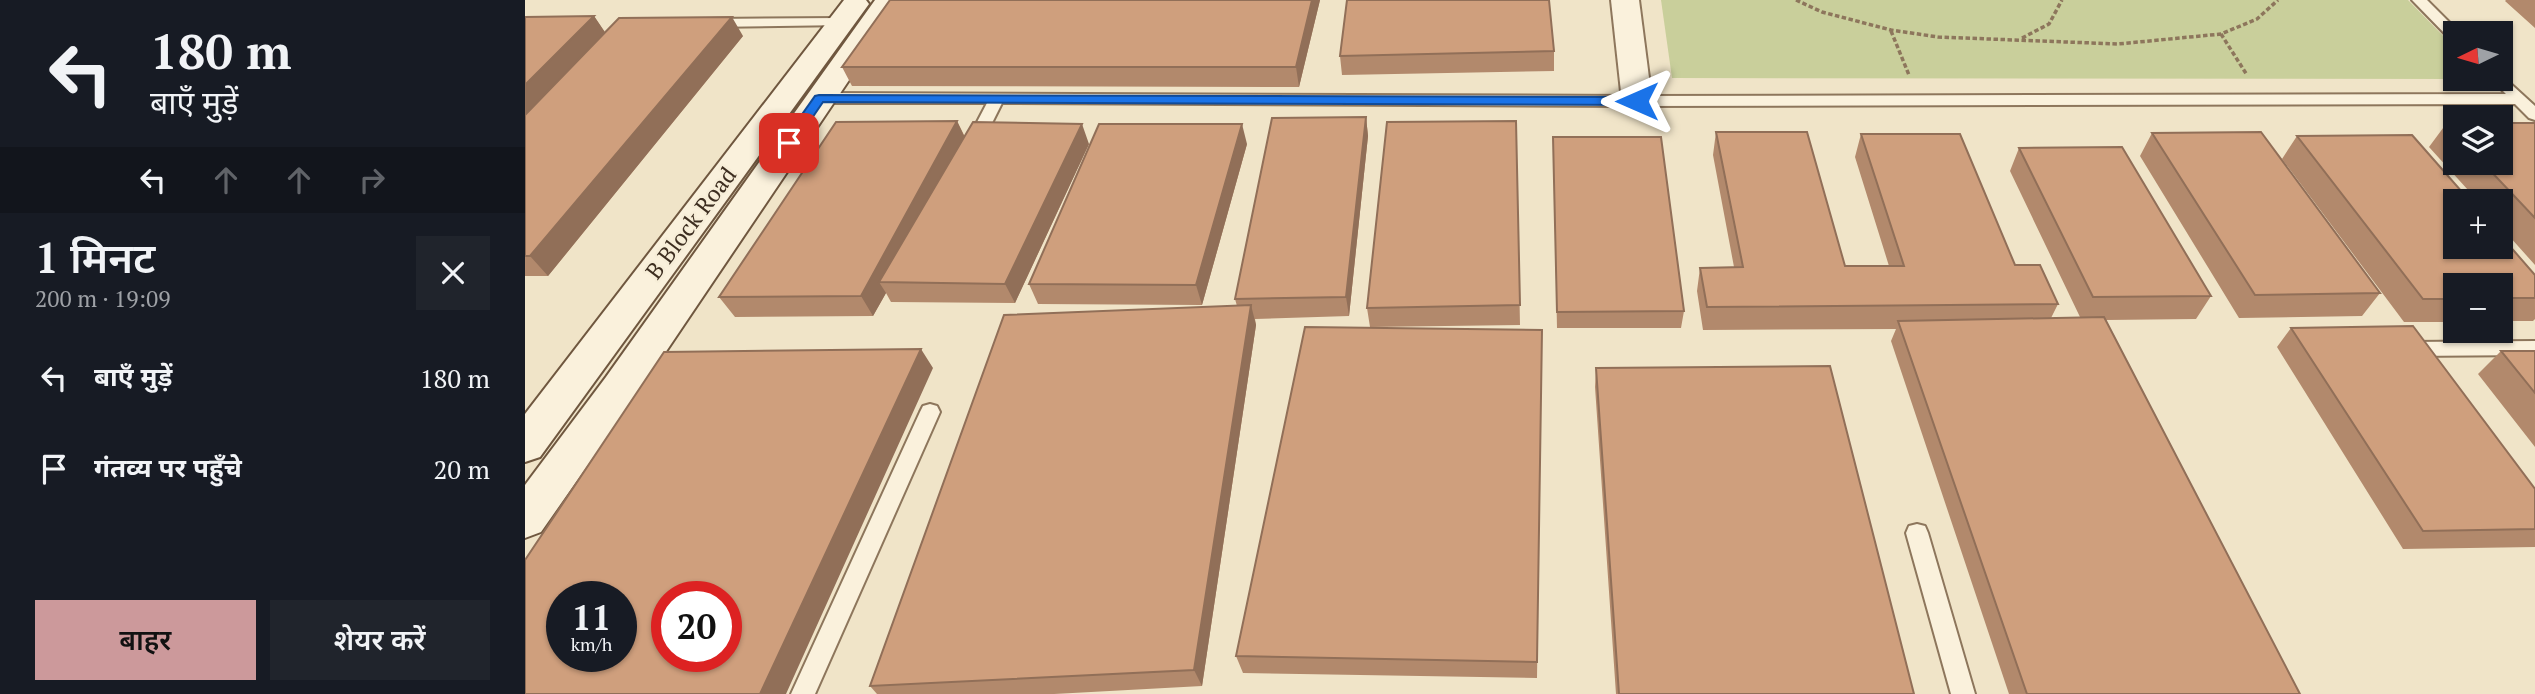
<!DOCTYPE html>
<html lang="hi">
<head>
<meta charset="utf-8">
<style>
	:root { --surface:#171b24; --page:#20242c; --text:#f1f3f6; --muted:#9ea1a6; --accent:#cc999b }
	body { margin:0; font-family:"PT Serif","Noto Sans Devanagari",serif; background:var(--page); color:var(--text); height:100vh; display:flex; flex-direction:column; font-size:26px; white-space:nowrap }
	* { box-sizing:border-box; margin:0 }
	p { font-size:23px; color:var(--muted) }
	.icon { flex:none; width:38px; height:38px; fill:none; stroke:currentColor; stroke-width:2; stroke-linecap:round; stroke-linejoin:round }
	.map { position:relative; flex:1; overflow:hidden }
	.drawer { display:flex; flex-direction:column; background:var(--surface); width:525px }
	.drawer>* { flex:none }
	.top-card { background:#171b24; color:var(--text); overflow:hidden }
	.needle { width:46px; rotate:265deg }
	.tools { position:absolute; left:1918px; top:21px; display:grid; gap:14px }
	.tools a { display:grid; place-items:center; width:70px; height:70px; border-radius:0px; background:var(--surface); box-shadow:0 2px 5px #0004; font-size:35px }
	.speed { position:absolute; left:21px; top:581px; display:flex; gap:14px; font-size:35px; font-weight:700; text-align:center }
	.speed>* { display:grid; place-content:center; width:91px; height:91px; border-radius:50%; background:var(--surface); box-shadow:0 2px 5px #0004; line-height:1 }
	.speed small { font-size:18px; font-weight:400 }
	.speed .limit { border:10px solid #d22; background:#fff; color:#111 }
	.pin { position:absolute; display:grid; place-items:center; width:60px; height:60px; color:#fff; margin:-30px; border-radius:14px; box-shadow:0 4px 10px #0006 }
	.me { position:absolute; width:77px; margin:-38px; rotate:270deg; stroke-linejoin:round; filter:drop-shadow(0 0 5px #0008) }
	.turn { display:flex; align-items:center; gap:24px; height:147px; padding:0 35px; font-size:32px }
	.turn .icon { width:91px; height:91px; stroke-width:2.5 }
	.turn b { display:block; font-size:49px; line-height:60px }
	.lanes { display:flex; align-items:center; height:66px; padding:0 35px; background:#0003; justify-content:center; gap:35px; direction:ltr }
	.lanes .off { opacity:.35 }
	.round { display:grid; place-items:center; flex:none; width:74px; height:74px; border-radius:0px; background:var(--page) }
	.head { display:flex; align-items:center; justify-content:space-between; height:119px; padding:0 35px }
	h1 { font-size:42px; font-weight:600; line-height:52px }
	.action { display:flex; gap:14px; margin-top:auto; padding:14px 35px }
	.action a { flex:1; height:80px; border-radius:0px; background:var(--accent); color:#111; font-size:28px; font-weight:600; line-height:80px; text-align:center }
	.action a+a { background:var(--page); color:var(--text) }
	ul { padding:0; list-style:none }
	li { display:flex; align-items:center; gap:21px; height:91px; padding:0 35px }
	li div { flex:1 }
	li b { display:block; font-size:26px }
	li em { font-style:normal }
	main { display:flex; flex:1; min-height:0 }
	.map>svg:first-child { display:block }
	.green { fill:#c9cf9b }
	.lines { fill:none; stroke-linecap:round; stroke-linejoin:round }
	.lane-casing { stroke:#8d765c; stroke-width:4 }
	.street-casing { stroke:#8d765c; stroke-width:4 }
	.secondary-casing { stroke:#6f573f; stroke-width:4 }
	.path { stroke:#8d765c; stroke-width:3.5; stroke-dasharray:4.5 2.5; stroke-linecap:butt }
	.lane { fill:#faf1dc; fill-rule:evenodd }
	.street { fill:#faf1dc; fill-rule:evenodd }
	.secondary { fill:#faf1dc; fill-rule:evenodd }
	.wall { fill:#b2896c }
	.shaded-wall { fill:#916f58 }
	.building { fill:#cf9f7d; stroke:#916f58; stroke-width:2; fill-rule:evenodd }
	.route { fill:#1a73e8; stroke:#114b97; stroke-width:2 }
	.labels { text-anchor:middle; stroke-width:5; stroke-linejoin:round; paint-order:stroke }
	.street-label { font-size:23px; fill:#3d2e20; stroke:#f7eed8 }
</style>
</head>
<body>
<main>
<section class="drawer">
<div class="top-card">
<div class="turn"><svg class="icon" aria-label="left" viewBox="0 0 24 24"><path d="M17 20v-9H6M10 6l-5 5 5 5"/></svg><div><b>180 m</b>बाएँ मुड़ें</div></div>
<div class="lanes"><svg class="icon" aria-label="left" viewBox="0 0 24 24"><path d="M17 20v-9H6M10 6l-5 5 5 5"/></svg><svg class="icon off" aria-label="ahead" viewBox="0 0 24 24"><path d="M12 20V5M6 11l6-6 6 6"/></svg><svg class="icon off" aria-label="ahead" viewBox="0 0 24 24"><path d="M12 20V5M6 11l6-6 6 6"/></svg><svg class="icon off" aria-label="right" viewBox="0 0 24 24"><path d="M7 20v-9h11M14 6l5 5-5 5"/></svg></div>
</div>
<div class="head"><div><h1>1 मिनट</h1><p>200 m · 19:09</p></div><a class="round"><svg class="icon" aria-label="close" viewBox="0 0 24 24"><path d="M6 6l12 12M18 6L6 18"/></svg></a></div>
<ul>
<li><svg class="icon" aria-label="left" viewBox="0 0 24 24"><path d="M17 20v-9H6M10 6l-5 5 5 5"/></svg><div><b>बाएँ मुड़ें</b></div><em>180 m</em></li>
<li><svg class="icon" aria-label="arrive" viewBox="0 0 24 24"><path d="M6 21V4h12l-3 4 3 4H6"/></svg><div><b>गंतव्य पर पहुँचे</b></div><em>20 m</em></li>
</ul>
<div class="action"><a>बाहर</a><a>शेयर करें</a></div>
</section>
<div class="map">
<svg width="2010" height="694" viewBox="0 0 2010 694">
	<rect width="100%" height="100%" fill="#f0e4c8"/>
	<path class="green" d="M1136,0H1883L1930,48V79L1147,78Z"/>
	<g class="lines">
		<defs>
			<path id="lane" d="M1887,0H1902L1935,33H1930V40L1925,39Z
				M317,18L324,22L322,25L185,27L178,23L185,19Z
				M1976,75L2010,106V120L2004,118L1990,104L1112,106L477,103L456,145L448,150L440,145L462,103H294L286,98L294,93L1112,96L1981,94L1966,79H1976Z
				M2010,341V355L1884,356L1877,354L1874,349L1877,344L1884,342Z
				M405,404L412,406L415,412L290,694H266L395,412L398,406Z
				M1392,524L1400,526L1403,533L1450,694H1426L1381,533L1384,526Z"/>
			<path id="street" d="M1086,0H1114L1127,101L1123,108L1112,110L1101,108L1097,101Z"/>
			<path id="secondary" d="M319,0H341L344,4L15,457L0,462V414Z
				M350,0H378L109,399L16,532L0,538V485L81,377Z"/>
		</defs>
		<use href="#lane" class="lane-casing"/>
		<use href="#street" class="street-casing"/>
		<use href="#secondary" class="secondary-casing"/>
		<path class="path" d="M1271,0L1297,12L1366,30L1413,37L1593,44L1696,34L1732,19L1753,0
			M1366,31L1384,75
			M1696,34L1722,75
			M1497,38L1524,24L1537,0"/>
		<use href="#lane" class="lane"/>
		<use href="#street" class="street"/>
		<use href="#secondary" class="secondary"/>
	</g>
	<path class="wall" d="M365,0H795L774,87L327,86L317,67Z
		M1981,0H2010V28L1980,1Z
		M69,16L80,33L218,36L23,276H0V17Z
		M1029,51V71L817,75L815,56Z
		M841,117L843,136L824,316L730,319L731,325L677,686L529,694H352L345,686L712,306L710,299Z
		M432,121L440,137L564,144L490,303L366,302L361,293L348,316L210,317L194,297Z
		M991,121L995,325L845,327L842,308Z
		M1930,123V163H1976L2010,123V265L1976,227V201H1953L1904,147L1921,124Z
		M1191,132L1320,266H1364L1330,157L1336,134L1490,265L1533,304L1526,318L1555,317L1485,171L1494,148L1686,296L1671,319L1581,320L1775,694H1484L1366,341L1371,329L1178,330L1172,291L1175,268L1209,267L1188,155Z
		M1627,133L1855,293L1837,316L1714,318L1615,156Z
		M1772,136L2010,275V319L2008,321H1976V285H1930V322H1879L1757,159Z
		M1028,137L1159,311L1156,328H1032Z
		M722,144L677,305L513,304L504,284Z
		M1766,328L2010,489V547L1878,549L1752,347Z
		M1017,330L1012,678L718,673L711,656Z
		M1976,351H2010V447L1953,374Z
		M1071,368L1389,694H1091L1070,387Z"/>
	<path class="shaded-wall" d="M787,0H795L774,87L771,67Z
		M69,16L82,35L0,121V85Z
		M207,17L218,36L23,276L5,256Z
		M841,117L843,136L824,316L821,297Z
		M432,121L441,140L354,282L361,293L348,316L336,296Z
		M557,124L564,144L490,303L480,284Z
		M717,124L722,144L677,305L671,285Z
		M726,305L731,325L677,686L669,670Z
		M396,349L408,368L261,694H235Z"/>
	<path class="building" d="M365,0H787L771,67H317Z
		M822,0H1024L1029,51L815,56Z
		M69,16L0,85V17Z
		M207,17L5,256H0V115L94,18Z
		M841,117L821,297L710,299L747,118Z
		M432,121L336,296L194,297L311,122Z
		M991,121L995,305L842,308L862,122Z
		M448,122L557,124L480,284L354,282Z
		M1930,123V133L1921,124Z
		M1976,123H2010V218L1958,163H1976Z
		M574,124H717L671,285L504,284Z
		M1191,132H1282L1320,266H1379L1336,134H1435L1490,265H1515L1533,304L1182,307L1175,268L1218,267Z
		M1736,132L1855,293L1730,295L1627,133Z
		M1887,135L1945,201H1930V247H1976V236L2010,275V298H1976V285H1930V299H1898L1772,136Z
		M1028,137H1136L1159,311L1032,312Z
		M1597,147L1686,296L1568,297L1494,148Z
		M726,305L669,670L345,686L479,315Z
		M1579,317L1775,694H1502L1373,321Z
		M1888,326L2010,489V529L1898,531L1766,328Z
		M780,327L1017,330L1012,662L711,656Z
		M396,349L235,694H0V560L139,352ZM37,597H96V656H37ZM142,597H201V656H142Z
		M1976,351H2010V393Z
		M1305,366L1389,694H1094L1071,368Z"/>
	<path class="route" d="M294,95L1112,97L1118,101L1112,105L298,102L268,146H259V140L290,96Z"/>
	<g class="labels">
		<g class="street-label">
			<text transform="translate(166 223) rotate(-53)" y="8">B Block Road</text>
		</g>
	</g>
</svg>
<div class="tools">
<a><svg class="needle" viewBox="-14 -14 28 28"><path d="M0-13l5 13h-10z" fill="#e53935"/><path d="M0 13l5-13h-10z" fill="#9ea1a6"/></svg></a>
<a><svg class="icon" aria-label="layers" viewBox="0 0 24 24"><path d="M12 4l9 5-9 5-9-5zM3 14l9 5 9-5"/></svg></a>
<a>+</a>
<a>−</a>
</div>
<div class="speed"><div>11<small>km/h</small></div><div class="limit">20</div></div>
<div class="pin" style="left:264px;top:143px;background:#d93025"><svg class="icon" aria-label="arrive" viewBox="0 0 24 24"><path d="M6 21V4h12l-3 4 3 4H6"/></svg></div>
<svg class="me" style="left:1112px;top:101px" viewBox="-20 -20 40 40"><path d="M0-17L14 15 0 8-14 15z" fill="#1a73e8" stroke="#fff" stroke-width="4"/></svg>
</div>
</main>
</body>
</html>
